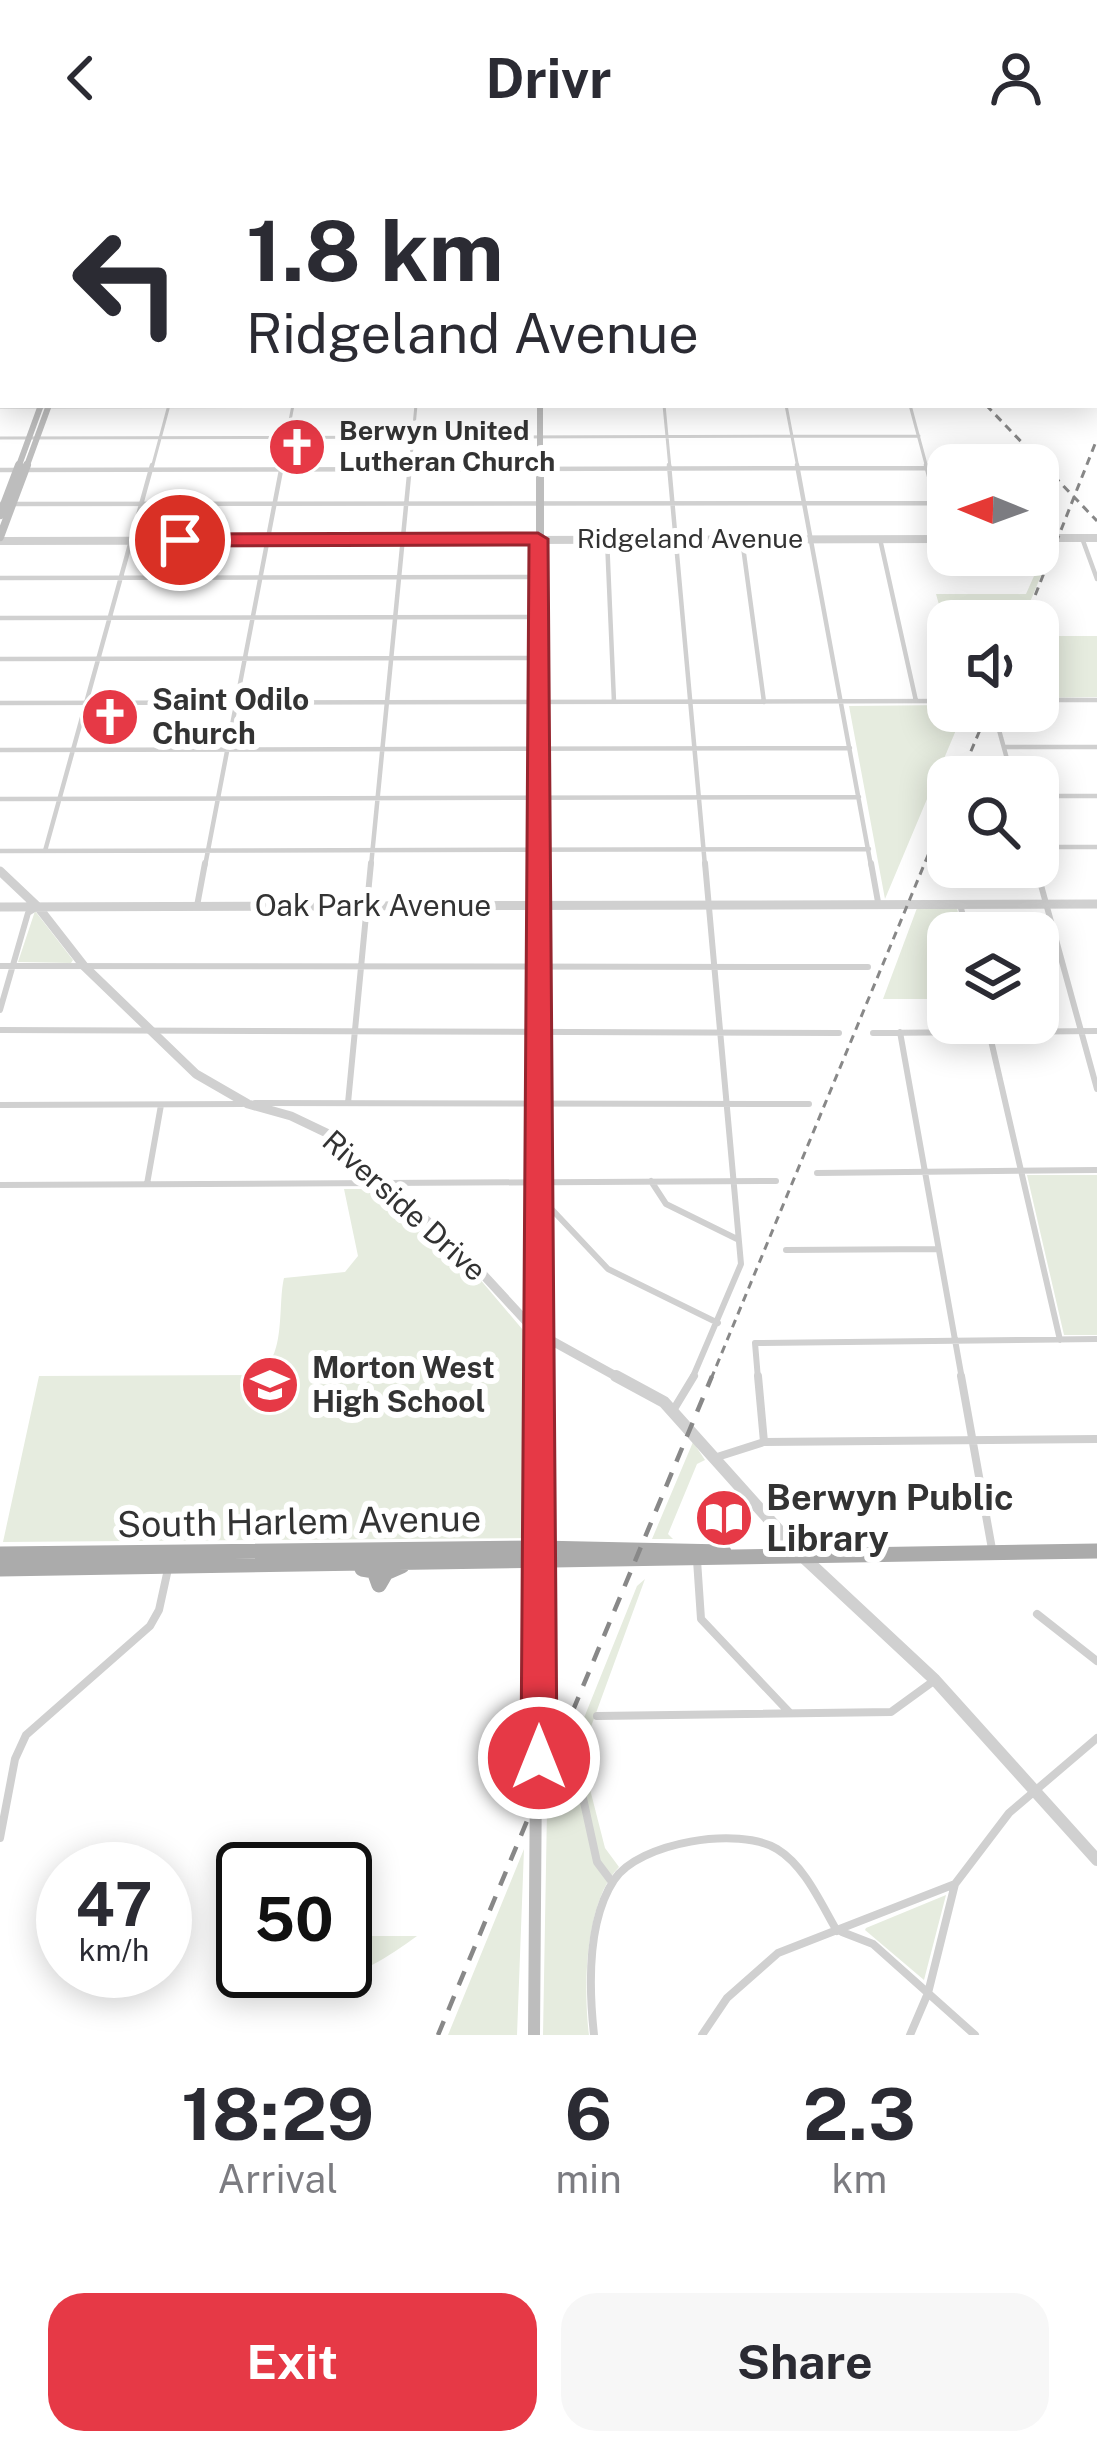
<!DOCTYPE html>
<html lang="en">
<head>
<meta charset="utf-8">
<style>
	:root { --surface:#fff; --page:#f7f7f7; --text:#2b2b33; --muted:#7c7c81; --accent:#e63946 }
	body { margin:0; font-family:"Public Sans",sans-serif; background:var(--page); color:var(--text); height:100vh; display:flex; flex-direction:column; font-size:45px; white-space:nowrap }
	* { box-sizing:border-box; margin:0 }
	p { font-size:39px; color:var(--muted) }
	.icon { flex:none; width:66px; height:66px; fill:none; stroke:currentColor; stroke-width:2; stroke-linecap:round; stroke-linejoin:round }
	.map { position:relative; height:1879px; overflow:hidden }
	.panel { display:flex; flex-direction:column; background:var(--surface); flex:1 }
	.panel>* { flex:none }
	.hud { position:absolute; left:0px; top:0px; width:1098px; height:252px; box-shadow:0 6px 30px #0003; background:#fff; color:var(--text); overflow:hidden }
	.needle { width:78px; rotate:271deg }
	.buttons { position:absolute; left:927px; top:288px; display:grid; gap:24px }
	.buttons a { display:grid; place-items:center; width:132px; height:132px; border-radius:24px; background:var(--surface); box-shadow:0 6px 30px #0003; font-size:60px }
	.speed { position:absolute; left:36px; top:1686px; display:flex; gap:24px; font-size:60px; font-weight:700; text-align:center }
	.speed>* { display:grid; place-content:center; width:156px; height:156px; border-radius:50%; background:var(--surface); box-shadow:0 6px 30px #0003; line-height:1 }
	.speed small { font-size:30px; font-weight:400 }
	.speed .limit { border:6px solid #111; border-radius:18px; background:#fff; color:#111 }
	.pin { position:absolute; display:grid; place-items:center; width:102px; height:102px; color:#fff; margin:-51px; border:6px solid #fff; border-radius:50%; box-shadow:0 3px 12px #0007 }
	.me { position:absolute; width:132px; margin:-66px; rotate:0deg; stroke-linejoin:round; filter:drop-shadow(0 0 9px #0008) }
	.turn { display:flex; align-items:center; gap:42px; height:252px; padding:0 48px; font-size:54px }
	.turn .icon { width:156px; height:156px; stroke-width:2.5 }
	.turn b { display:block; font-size:84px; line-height:102px }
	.eta { display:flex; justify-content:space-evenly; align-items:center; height:204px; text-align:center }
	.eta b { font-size:72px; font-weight:700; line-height:84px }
	.button { display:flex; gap:24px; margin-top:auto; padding:24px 48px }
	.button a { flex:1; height:138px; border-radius:36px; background:var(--accent); color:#fff; font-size:48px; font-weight:700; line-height:138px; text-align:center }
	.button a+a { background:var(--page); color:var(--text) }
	header { display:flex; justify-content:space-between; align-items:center; height:156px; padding:0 48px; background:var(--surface); font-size:54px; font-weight:700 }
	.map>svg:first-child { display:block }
	.green { fill:#e6ecdf }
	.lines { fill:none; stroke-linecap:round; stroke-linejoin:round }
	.minor-far3 { stroke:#d0d0d0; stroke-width:3 }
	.minor-far2 { stroke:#d0d0d0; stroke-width:4.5 }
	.minor-far1 { stroke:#d0d0d0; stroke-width:6 }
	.minor { stroke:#d0d0d0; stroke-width:8 }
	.tertiary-far2 { stroke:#d0d0d0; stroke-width:8 }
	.tertiary-far1 { stroke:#d0d0d0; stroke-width:9 }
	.tertiary { stroke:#d0d0d0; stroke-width:12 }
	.secondary-far3 { stroke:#bdbdbd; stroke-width:6 }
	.secondary-far2 { stroke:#bdbdbd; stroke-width:8 }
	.secondary-far1 { stroke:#bdbdbd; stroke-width:9 }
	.secondary { stroke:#bdbdbd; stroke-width:12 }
	.primary { stroke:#ababab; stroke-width:15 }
	.rail-far1 { stroke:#888; stroke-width:3; stroke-dasharray:8 6; stroke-linecap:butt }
	.rail { stroke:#888; stroke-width:4.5; stroke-dasharray:15 12; stroke-linecap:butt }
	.route { fill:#e63946; stroke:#96252e; stroke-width:3 }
	.labels { text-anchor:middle; stroke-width:12; stroke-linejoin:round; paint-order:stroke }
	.far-poi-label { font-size:27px; font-weight:bold; fill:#333; stroke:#fff; text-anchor:start }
	.far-street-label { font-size:27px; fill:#333; stroke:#fff }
	.poi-label { font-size:30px; font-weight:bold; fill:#333; stroke:#fff; text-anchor:start }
	.street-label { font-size:30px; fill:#333; stroke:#fff }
	.near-poi-label { font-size:36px; font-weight:bold; fill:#333; stroke:#fff; text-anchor:start }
	.near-street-label { font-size:36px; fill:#333; stroke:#fff }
</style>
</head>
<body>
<header><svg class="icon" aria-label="back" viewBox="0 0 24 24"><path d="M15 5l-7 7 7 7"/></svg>Drivr<svg class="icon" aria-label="person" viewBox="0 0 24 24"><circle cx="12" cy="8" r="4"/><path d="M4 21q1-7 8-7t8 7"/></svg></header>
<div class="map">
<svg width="1097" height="1879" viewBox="0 0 1097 1879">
	<rect width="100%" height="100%" fill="#fff"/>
	<path class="green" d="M1050,384H1056L1022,465H948V481L936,438H1026Z
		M1051,480H1097V541L1038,542V486H1050Z
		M948,549V555H964L885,743L849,550Z
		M917,752H957L962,777H948V832H933L935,843H883Z
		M35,755L73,804L71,807L18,806Z
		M1027,1019H1097V1179H1064Z
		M344,1033H387L462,1102L528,1180L530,1382L3,1386L39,1220L252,1219C288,1209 277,1151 284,1122L345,1116L358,1100Z
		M693,1286L705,1304L697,1308L668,1378L673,1383H652Z
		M645,1423L581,1598L605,1692L619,1711C585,1745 583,1831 589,1879H543L547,1654L637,1430Z
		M524,1693L517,1879H448Z
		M946,1739L924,1824L865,1774L866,1772Z
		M345,1780H417C378,1808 341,1834 292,1815H345Z"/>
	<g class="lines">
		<path class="minor-far3" d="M0,2H540
			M0,80L3,74
			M664,249L670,312
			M786,249L798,312
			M0,251L910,249L927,312
			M0,282L919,280
			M152,312L169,249
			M281,312L293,249
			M410,312L416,249"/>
		<path class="minor-far2" d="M669,309L705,710
			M797,309L871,710
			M926,309L946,383
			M0,314L926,312
			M0,348L937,347
			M1082,382L1097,423
			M607,383L614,546
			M742,383L764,546
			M880,383L916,545
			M0,422L538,421
			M0,462L538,461
			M0,503L538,502
			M1038,544H1097
			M0,547L948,545
			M1005,555L999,574L1012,621
			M1004,591H1097
			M0,594L850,592
			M1038,640H1097
			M0,643L859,641
			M1038,691H1097
			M0,695L869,693
			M45,695L152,309
			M205,710L282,309
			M371,710L410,309"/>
		<path class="minor-far1" d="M871,707L878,746
			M1036,711L1097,933
			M960,748L967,777
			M197,750L205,707
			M0,810L868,811
			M0,854L28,757L36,752
			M987,867L1060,1184
			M0,874L839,877
			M900,876L962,1223
			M873,877L1097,875
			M255,947L809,948
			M348,947L371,707
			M0,949L242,948
			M817,1017L1097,1014
			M651,1025L666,1048L737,1083
			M147,1028L161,949
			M0,1029L776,1025
			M542,1043L608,1113L718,1167
			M786,1094L938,1093
			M692,1223L741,1108L705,707
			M758,1223L755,1187L1097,1183"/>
		<path class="minor" d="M758,1220L764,1286
			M961,1220L992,1393
			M674,1253L694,1220
			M714,1302L764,1286L1097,1283
			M697,1404L701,1463L789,1556
			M1037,1458L1097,1505
			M597,1560L891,1556L935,1524
			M583,1642L597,1706L612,1726
			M0,1682L15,1603L26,1579L150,1470L159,1454L168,1413
			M842,1776L873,1788L975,1879
			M594,1879C589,1833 587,1765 614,1724C639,1686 739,1670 777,1693C805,1710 821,1748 837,1775
			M702,1879L727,1842L778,1797L955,1728L1009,1657L1097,1582
			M910,1879L928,1837L955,1728"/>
		<path class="tertiary-far2" d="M1038,382H1097
			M0,385L948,383"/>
		<path class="tertiary-far1" d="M0,715L38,751L84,810L196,918L248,948L291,960L335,981L467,1101L536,1176L621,1223
			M0,751L1097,748"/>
		<path class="tertiary" d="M616,1220L664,1246L800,1398L935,1524L1097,1704"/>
		<path class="secondary-far3" d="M929,0L933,3
			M18,312L41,249
			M26,312L49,249
			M540,312V249"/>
		<path class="secondary-far2" d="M0,359L19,309
			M0,381L27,309
			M540,710V309"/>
		<path class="secondary-far1" d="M539,1223L540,707"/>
		<path class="secondary" d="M534,1879L539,1220"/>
		<path class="primary" d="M0,1398L539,1392L724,1396
			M0,1413L1097,1395
			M362,1413L374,1415L379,1429L386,1417L402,1410"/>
		<path class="rail-far1" d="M986,249L1097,365
			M1025,465L1097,283
			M960,621L988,555
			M711,1223L948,651"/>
		<path class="rail" d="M438,1879L712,1220"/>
	</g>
	<path class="route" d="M538,377L548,383L557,1602L552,1614L539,1620L526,1614L521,1602L529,389L180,390L170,384L180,378Z"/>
	<defs>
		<symbol id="church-disc" viewBox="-11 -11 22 22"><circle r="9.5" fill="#e63946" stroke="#fff"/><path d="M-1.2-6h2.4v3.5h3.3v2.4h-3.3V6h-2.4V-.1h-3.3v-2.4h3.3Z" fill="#fff"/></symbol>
		<symbol id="school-disc" viewBox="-11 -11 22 22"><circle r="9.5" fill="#e63946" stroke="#fff"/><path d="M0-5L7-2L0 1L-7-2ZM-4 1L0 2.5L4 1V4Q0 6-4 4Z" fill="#fff"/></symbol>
		<symbol id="library-disc" viewBox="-11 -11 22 22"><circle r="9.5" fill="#e63946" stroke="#fff"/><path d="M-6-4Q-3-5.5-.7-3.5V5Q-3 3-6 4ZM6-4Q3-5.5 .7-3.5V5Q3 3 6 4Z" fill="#fff"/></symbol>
	</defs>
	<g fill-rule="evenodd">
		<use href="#church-disc" x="264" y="258" width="66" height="66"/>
		<use href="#church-disc" x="77" y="528" width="66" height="66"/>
		<use href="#school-disc" x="237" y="1196" width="66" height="66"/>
		<use href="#library-disc" x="691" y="1329" width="66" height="66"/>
	</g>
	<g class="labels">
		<g class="far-poi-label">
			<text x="339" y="284">Berwyn United<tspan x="339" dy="31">Lutheran Church</tspan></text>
		</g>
		<g class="far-street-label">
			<text x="690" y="392">Ridgeland Avenue</text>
		</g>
		<g class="poi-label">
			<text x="152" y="554">Saint Odilo<tspan x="152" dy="34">Church</tspan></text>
			<text x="312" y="1222">Morton West<tspan x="312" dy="34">High School</tspan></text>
		</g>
		<g class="street-label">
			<text x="373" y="760">Oak Park Avenue</text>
			<text transform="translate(404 1050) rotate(42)" y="10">Riverside Drive</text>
		</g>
		<g class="near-poi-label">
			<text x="766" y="1354">Berwyn Public<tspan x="766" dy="41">Library</tspan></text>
		</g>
		<g class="near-street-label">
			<text transform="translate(299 1365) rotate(-1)" y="13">South Harlem Avenue</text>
		</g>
	</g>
</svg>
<div class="buttons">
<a><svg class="needle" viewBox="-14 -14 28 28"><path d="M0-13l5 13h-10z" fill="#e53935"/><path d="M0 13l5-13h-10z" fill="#7c7c81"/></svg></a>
<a><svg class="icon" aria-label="sound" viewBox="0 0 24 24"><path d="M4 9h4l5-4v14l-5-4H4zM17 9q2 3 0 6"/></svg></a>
<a><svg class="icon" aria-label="search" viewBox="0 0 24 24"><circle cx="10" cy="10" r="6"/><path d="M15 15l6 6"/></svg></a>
<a><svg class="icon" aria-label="layers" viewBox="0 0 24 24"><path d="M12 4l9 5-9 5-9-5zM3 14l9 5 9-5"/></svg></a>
</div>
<div class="speed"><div>47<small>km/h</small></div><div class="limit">50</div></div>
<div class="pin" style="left:180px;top:384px;background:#d93025"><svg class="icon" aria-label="arrive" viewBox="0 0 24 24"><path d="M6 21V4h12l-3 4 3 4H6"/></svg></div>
<svg class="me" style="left:539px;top:1602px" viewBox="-20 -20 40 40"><circle r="17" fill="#e63946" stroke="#fff" stroke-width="3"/><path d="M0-11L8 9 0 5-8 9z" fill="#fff"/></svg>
<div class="hud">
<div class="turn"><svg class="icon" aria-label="left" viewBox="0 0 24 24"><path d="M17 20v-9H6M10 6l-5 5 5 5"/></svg><div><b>1.8 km</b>Ridgeland Avenue</div></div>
</div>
</div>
<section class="panel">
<div class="eta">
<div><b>18:29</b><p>Arrival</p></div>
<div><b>6</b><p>min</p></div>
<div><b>2.3</b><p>km</p></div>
</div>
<div class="button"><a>Exit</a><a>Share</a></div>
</section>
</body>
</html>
